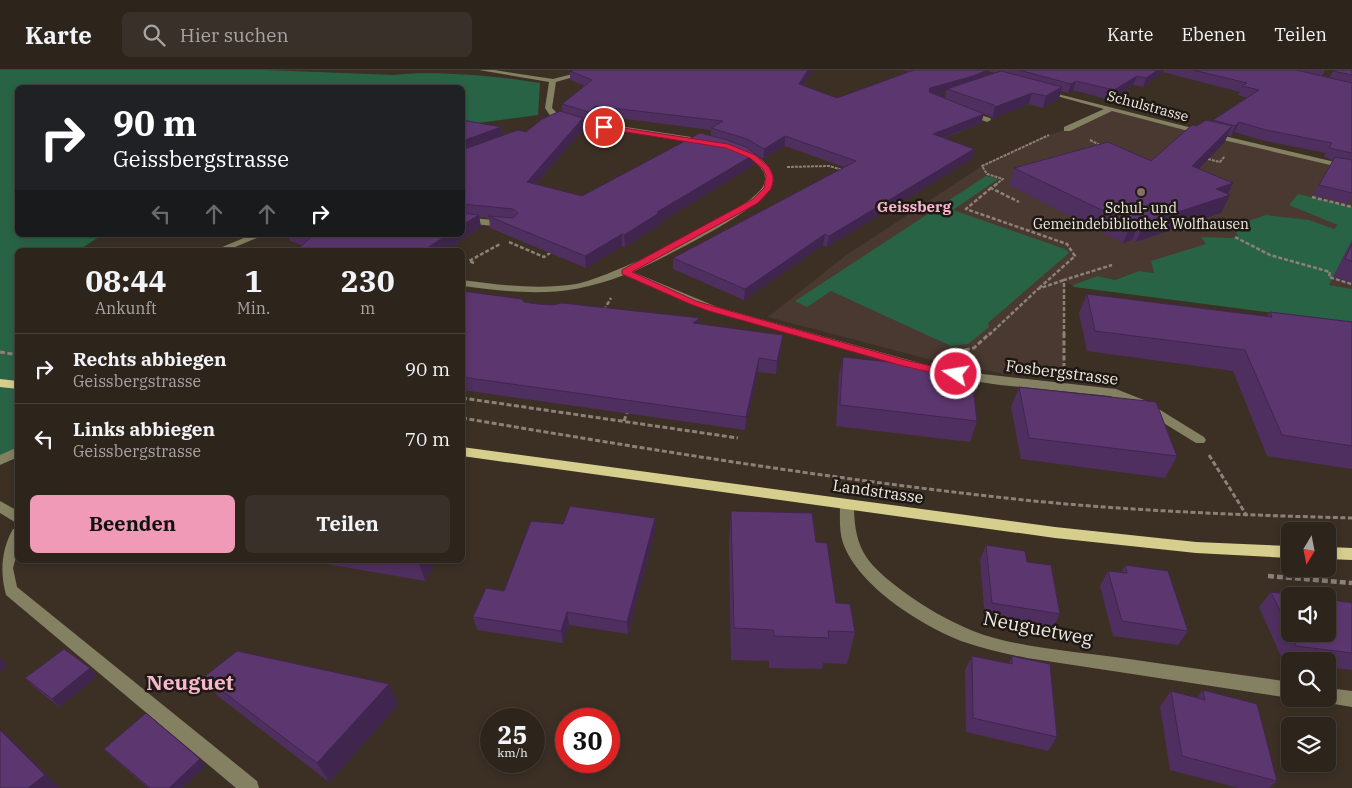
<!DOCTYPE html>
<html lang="de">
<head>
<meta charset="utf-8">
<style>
	:root { --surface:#2d241c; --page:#393029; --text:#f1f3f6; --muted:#a7a4a3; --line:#48413b; --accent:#f09ab7 }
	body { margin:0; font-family:"IBM Plex Serif",serif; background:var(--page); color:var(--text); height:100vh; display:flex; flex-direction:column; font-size:19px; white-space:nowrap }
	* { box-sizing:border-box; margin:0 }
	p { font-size:16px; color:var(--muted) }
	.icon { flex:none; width:28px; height:28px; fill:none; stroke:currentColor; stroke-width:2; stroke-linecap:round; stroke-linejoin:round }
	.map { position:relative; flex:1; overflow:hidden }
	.sheet { position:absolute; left:15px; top:178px; width:450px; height:315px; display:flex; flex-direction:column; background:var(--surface); border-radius:8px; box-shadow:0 2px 8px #0003,0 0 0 1px var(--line) }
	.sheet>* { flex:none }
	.guide { position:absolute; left:15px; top:15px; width:450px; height:152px; border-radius:8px; box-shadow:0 2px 8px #0003,0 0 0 1px var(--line); background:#202124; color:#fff; overflow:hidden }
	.needle { width:32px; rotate:190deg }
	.buttons { position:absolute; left:1281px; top:452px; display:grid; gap:10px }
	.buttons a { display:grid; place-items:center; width:55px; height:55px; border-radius:8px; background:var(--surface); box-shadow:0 2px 8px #0003,0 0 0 1px var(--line); font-size:25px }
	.speed { position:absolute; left:480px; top:638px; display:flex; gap:10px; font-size:25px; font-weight:700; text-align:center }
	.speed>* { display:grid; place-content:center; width:65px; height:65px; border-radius:50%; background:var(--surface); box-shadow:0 2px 8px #0003,0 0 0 1px var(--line); line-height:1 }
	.speed small { font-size:12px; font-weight:400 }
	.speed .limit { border:8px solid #d22; background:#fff; color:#111 }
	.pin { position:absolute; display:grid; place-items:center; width:42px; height:42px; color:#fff; margin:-21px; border:2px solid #fff; border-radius:50%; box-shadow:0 1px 5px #0007 }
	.me { position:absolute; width:55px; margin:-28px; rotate:282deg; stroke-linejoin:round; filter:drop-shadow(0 0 4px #0008) }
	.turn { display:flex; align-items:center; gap:18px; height:105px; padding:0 15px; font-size:22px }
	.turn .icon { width:65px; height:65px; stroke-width:2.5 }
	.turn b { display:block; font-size:35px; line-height:42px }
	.lanes { display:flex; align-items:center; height:48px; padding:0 15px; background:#0003; justify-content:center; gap:25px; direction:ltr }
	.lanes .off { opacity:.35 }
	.eta { display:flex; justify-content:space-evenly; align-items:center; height:85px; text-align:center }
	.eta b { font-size:30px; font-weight:700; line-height:35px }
	.button { display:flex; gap:10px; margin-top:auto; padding:10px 15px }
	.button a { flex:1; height:58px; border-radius:8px; background:var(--accent); color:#111; font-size:20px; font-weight:700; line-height:58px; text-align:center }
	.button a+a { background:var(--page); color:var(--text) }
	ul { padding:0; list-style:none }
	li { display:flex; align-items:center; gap:15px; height:70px; padding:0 15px; border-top:1px solid var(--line) }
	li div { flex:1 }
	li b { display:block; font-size:19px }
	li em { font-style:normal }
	header { display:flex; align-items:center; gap:30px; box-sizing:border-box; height:70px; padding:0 25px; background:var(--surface); border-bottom:1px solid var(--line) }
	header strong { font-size:24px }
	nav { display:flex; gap:28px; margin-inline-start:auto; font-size:18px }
	.search { width:350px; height:45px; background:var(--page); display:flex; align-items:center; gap:12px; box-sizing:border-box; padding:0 18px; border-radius:8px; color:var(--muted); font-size:19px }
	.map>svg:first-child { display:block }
	.education { fill:#4a3931 }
	.green { fill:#296346 }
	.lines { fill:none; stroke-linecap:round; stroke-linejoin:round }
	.path-far3 { stroke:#8b8177; stroke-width:2; stroke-dasharray:3 1; stroke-linecap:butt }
	.path-far2 { stroke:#8b8177; stroke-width:2.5; stroke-dasharray:4 2; stroke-linecap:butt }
	.path-far1 { stroke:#8b8177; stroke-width:3; stroke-dasharray:5 2.5; stroke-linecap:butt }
	.path { stroke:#8b8177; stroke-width:4.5; stroke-dasharray:6 3; stroke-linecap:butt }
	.minor { fill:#848062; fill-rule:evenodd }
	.major { fill:#d6ce8d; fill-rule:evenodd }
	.wall { fill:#4f2f5f; fill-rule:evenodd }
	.shaded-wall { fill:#40264e }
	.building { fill:#5c376f; stroke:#40264e }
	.route { fill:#e11d48; stroke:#92132f }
	.education-dot { fill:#8d6e63; stroke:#1e1914; stroke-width:2 }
	.labels { text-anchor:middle; stroke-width:5; stroke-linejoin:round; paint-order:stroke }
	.far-street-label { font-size:14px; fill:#f2eae3; stroke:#1e1914 }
	.far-poi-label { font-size:14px; fill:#f2eae3; stroke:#1e1914 }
	.far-neighbourhood-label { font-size:15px; font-weight:bold; fill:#f8b7cc; stroke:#1e1914 }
	.street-label { font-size:16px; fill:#f2eae3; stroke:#1e1914 }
	.near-street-label { font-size:19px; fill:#f2eae3; stroke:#1e1914 }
	.near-neighbourhood-label { font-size:21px; font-weight:bold; fill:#f8b7cc; stroke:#1e1914 }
</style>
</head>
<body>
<header>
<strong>Karte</strong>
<div class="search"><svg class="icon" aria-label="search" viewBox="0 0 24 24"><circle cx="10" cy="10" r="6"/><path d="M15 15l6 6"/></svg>Hier suchen</div>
<nav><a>Karte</a><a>Ebenen</a><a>Teilen</a></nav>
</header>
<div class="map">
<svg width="1352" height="718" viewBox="0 0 1352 718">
	<rect width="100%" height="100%" fill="#3c3025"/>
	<path class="education" d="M1110,39L1352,98V219L1151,191L1154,203L1139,201L1115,210L1097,206L1073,215L1074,217L1065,211L1064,307L1000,303L928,289L768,247L845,186L982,96L1041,68L1067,59Z"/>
	<path class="green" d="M0,0H265L394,5C431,0 500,6 540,13L538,45L463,55L462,18H18V165H102L79,180H18L17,381L0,390Z
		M986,106L998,109L953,140L1065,179L1069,183L988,253L989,257L968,274L951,276L831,221L807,237L795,231Z
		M1298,124L1352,137V170L1329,215L1352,219V253L1074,217L1073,215L1097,206L1115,210L1139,201L1154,203L1151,191L1206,174L1201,167L1232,168L1238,166L1233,156L1266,145L1309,150L1334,159L1338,155L1289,135Z"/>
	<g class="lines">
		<path class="path-far3" d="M1090,70L1102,76
			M1208,89L1220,92L1225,86
			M787,97L829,96L843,100
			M995,115L1003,109L987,104L982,96L1049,65"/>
		<path class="path-far2" d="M997,114L991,118L1019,132
			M991,118L966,139L1067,174L1075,186L1038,219
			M1312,127L1352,137
			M1235,167L1270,185L1330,202L1329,207L1352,214
			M509,172L544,187L550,183
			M474,193L469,191L500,174
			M604,240L611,228
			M989,265L1038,219L1064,210
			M1064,265V210L1112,195"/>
		<path class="path-far1" d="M1064,263V296
			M0,282L18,285
			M952,286L955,282L974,278L990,263
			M462,328L738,368
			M462,348C646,379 829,409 1015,429C1127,441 1239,445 1352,448
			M624,351L628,340
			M1209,385L1247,446"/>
		<path class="path" d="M1268,506L1352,513"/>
		<path class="minor" d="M479,0H494L553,9L588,0H598L556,12L552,38L557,43L567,48L704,69L708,71L704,73L562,52L551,47L545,38L549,12Z
			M1042,20L1220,65L1352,96V100L1219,69L1112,41L1070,61H1064V57L1104,39L1042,22Z
			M967,41L990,48L991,50L987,52L965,44L963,43Z
			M738,78C746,77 755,85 762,90C769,96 776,106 772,116C761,140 660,189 633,202L717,237L934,297L936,299L934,301H926L709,241L624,205C565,228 524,224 462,216V210C500,215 538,220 576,214C606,209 756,140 764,114C770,98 749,88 738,82Z
			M462,147L505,151L509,154L505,157L462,153Z
			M251,165H264L228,180H215Z
			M956,301L1116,319L1144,330L1204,367L1206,370L1204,373H1196L1136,336L1110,326L1000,315L952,308L950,305Z
			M18,377V387L0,395V385Z
			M847,430L852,431L854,435C854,481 868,495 904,522C924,537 949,551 973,561C1016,578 1082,582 1129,589C1183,597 1236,604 1290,612V628L1027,588C1006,584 985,579 964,572C922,556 859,517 843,473C839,461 840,448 840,435L842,431Z
			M0,431L18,441V454L0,443Z
			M18,458V480L13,498L17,517L257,711L259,718H236L6,525C0,503 1,480 13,459Z
			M1328,618L1352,621V637L1322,632L1321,629H1328Z"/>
		<path class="major" d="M0,309L18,311V319L0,317Z
			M462,377L1055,457L1196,472L1290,476V488L1196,483L1055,468L462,386Z
			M1328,477L1352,478V490L1328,489Z"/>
	</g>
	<path class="wall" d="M573,0H813L803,15L837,28L909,2L902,0H1325L1322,6L1329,8L1333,1L1352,0V127L1348,134L1313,125L1333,90L1324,87L1326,83L1261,70L1235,62L1231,66L1228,65L1224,73L1198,99L1228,124L1221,143L1136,172L1132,170L1123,173L1009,115L1014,98L1151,91L1197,56L1212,51L1248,28L1238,25L1240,22L1163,2L1143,17L1133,15L1110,30L1073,20L1068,23L1061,21L1059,28L1043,38L1029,34L992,49L991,46L984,44L981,53L945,68L972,89L827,177L823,175L744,230L673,199V188L844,97L785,76L763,89L755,84L754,95L659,153V155L625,177L622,176L586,198L490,158L489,148L479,147L481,157L446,180H297L302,175L290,171L288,165H462V50L501,57L503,66L526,62L562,42V34L585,16L570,10V1ZM988,1L995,3L987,6ZM946,22L945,28L937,25ZM596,45L711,60V66L582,126L536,114L584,58V50L590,51Z
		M1352,170V213L1333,207Z
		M462,221L524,232L700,254L781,278L776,304L758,302L745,360L462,320Z
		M1087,224L1267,246L1270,242L1352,252V399L1267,386L1233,301L1087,281L1079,243Z
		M843,287L977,351L970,372L836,356L839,307Z
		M1019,317L1177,386L1165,408L1021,389L1011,337Z
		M731,441L816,472L836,533L855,562L847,594L823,593L822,599L769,598V591L731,590L729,474Z
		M655,448V461L628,564L569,555L563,573L477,560L473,547L504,521L563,454Z
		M986,475L1027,492L1060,544L1052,559L985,548L980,490Z
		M303,490H436L425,511Z
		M1125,495L1188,561L1178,575L1113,566L1100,516L1108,501L1121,503Z
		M1271,522L1290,526V564H1328L1352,533V600L1328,597V591L1290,592L1283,591L1259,537Z
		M972,586L1009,593L1012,586L1057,667L1048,681L966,662L965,600Z
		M90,598L97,606L59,637L33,616L25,608Z
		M204,607L398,635L329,712L219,627Z
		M1203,620L1277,711L1269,718H1239L1170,700L1160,636L1171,621L1197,628Z
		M104,679L206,696L182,718H148L111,686Z"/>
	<path class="shaded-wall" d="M808,0H813L798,23L799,14Z
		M989,0L987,8L947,19L946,22L928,27L927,31L930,18Z
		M1158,0H1164L1163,2L1143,17L1146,8Z
		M1137,6L1133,15L1110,30L1114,20Z
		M1076,11L1073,20L1068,23L1071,14Z
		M1062,17L1059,28L1043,38L1046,26Z
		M1032,23L1029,34L992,49L995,37Z
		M595,36L596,45L590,51L589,42Z
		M984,44L981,53L931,73L933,64Z
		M583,48L584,58L528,123L527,112Z
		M1239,52L1235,62L1231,66L1235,56Z
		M1232,56L1224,73L1184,114L1192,96Z
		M501,57L503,68L462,83V71Z
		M785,66V76L763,89L764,79Z
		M974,79L972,89L827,177L829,166Z
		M755,84L754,95L659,153V155L625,177L624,165L657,142Z
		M1233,113L1227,126L1230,125L1221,143L1136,172L1144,153L1216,119Z
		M479,145L481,157L446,180H424L447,165H462V155Z
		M1140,151L1132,170L1123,173L1131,154Z
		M622,164V176L586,198L585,186Z
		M825,164L823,175L744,230L745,219Z
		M700,248V261L693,253Z
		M783,265L781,278L776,304L777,291Z
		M759,288L758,302L745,360L746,347Z
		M655,448V461L628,564L627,552Z
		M418,490H436L425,511Z
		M567,542L569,555L563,573L561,561Z
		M0,587L7,596L0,601Z
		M90,598L97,606L59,637L52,629Z
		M389,614L398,635L329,712L317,693Z
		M0,659L4,662L60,718H28Z
		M200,689L206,696L182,718H169Z"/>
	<path class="building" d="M573,0H808L799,14L837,28L914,0H988L973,6L930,18L929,22L984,44L933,64L974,79L829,166L825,164L745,219L673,188L856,91L785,66L764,79L747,69L711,58L723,51L595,36L589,42L562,34L592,10L570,1Z
		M1019,0H1158L1146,8L1137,6L1114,20L1076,11L1071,14Z
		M1193,0H1296L1352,13V83L1329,78L1332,73L1266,60L1239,52L1235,56L1213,50L1259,20L1242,16L1247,13Z
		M1334,0H1352V5L1333,1Z
		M1001,1L1062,17L1046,26L1032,23L995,37L994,35L947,19Z
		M560,41L583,48L527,112L582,126L700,63L724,69L746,77L755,84L657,142L659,143L624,165L622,164L585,186L488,146L513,148L518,143L513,139L462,134V80L518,60L526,62L542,49Z
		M462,50L501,57L462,71Z
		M1206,50L1232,56L1192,96L1233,113L1216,119L1230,125L1144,153L1140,151L1131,154L1014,98L1108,72L1151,91L1192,55L1197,56Z
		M1335,87L1352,90V123L1319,115Z
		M462,143L479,145L462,155Z
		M304,165H447L424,180H297L311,167Z
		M1352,174V191L1345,189Z
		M462,221L522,229L524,232L537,234L553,235L562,233L700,248L693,253L783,265L777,291L759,288L746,347L462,307Z
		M1087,224L1272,247L1270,242L1352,252V376L1282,365L1245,280L1095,261Z
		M843,287L971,301L977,351L840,335Z
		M1019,317L1156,332L1177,386L1029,368Z
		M570,436L655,448L627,552L567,542L561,561L473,547L486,518L504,521L531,451L563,454Z
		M731,441L812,443L816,472L827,473L836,533L850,534L855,562L828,561L829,568L774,566L773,560L734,558Z
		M986,475L1025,481L1027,492L1051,495L1060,544L992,533Z
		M1125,495L1168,501L1188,561L1122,551L1108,501L1127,503Z
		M1271,522L1302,526H1290V562Z
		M1328,529L1352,533V583L1296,576L1291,564H1328Z
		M64,579L90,598L52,629L25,608Z
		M237,581L389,614L317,693L204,607Z
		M972,586L1012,594V586L1050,594L1057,667L973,648Z
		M1203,620L1257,634L1277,711L1182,686L1171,621L1205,630Z
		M146,643L200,689L169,718H150L104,679Z
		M0,660L45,705L28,718H0Z"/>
	<path class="route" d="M604,55L728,74L755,85L769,97L773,106V112L771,119L758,133L632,202L696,231L716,237L909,291L960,302L962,304L960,307L956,308L903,296L709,241L690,234L622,204V200L753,129L764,118L766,106L763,99L750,88L726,78L601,58L600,57Z"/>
	<circle class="education-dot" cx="1141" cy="122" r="5"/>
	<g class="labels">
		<g class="far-street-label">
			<text transform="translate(1148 36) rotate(15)" y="5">Schulstrasse</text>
		</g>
		<g class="far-poi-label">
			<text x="1141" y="143">Schul- und<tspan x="1141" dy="16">Gemeindebibliothek Wolfhausen</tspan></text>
		</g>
		<g class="far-neighbourhood-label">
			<text x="914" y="142">Geissberg</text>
		</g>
		<g class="street-label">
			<text transform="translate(1062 302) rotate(7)" y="6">Fosbergstrasse</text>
			<text transform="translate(878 421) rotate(8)" y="6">Landstrasse</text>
		</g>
		<g class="near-street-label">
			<text transform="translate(1038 558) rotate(11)" y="7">Neuguetweg</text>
		</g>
		<g class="near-neighbourhood-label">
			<text x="190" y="620">Neuguet</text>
		</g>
	</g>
</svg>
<div class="buttons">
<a><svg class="needle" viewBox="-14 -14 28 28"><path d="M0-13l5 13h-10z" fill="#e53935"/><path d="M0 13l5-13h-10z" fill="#a7a4a3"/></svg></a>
<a><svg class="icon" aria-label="sound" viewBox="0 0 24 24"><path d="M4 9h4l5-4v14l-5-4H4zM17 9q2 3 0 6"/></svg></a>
<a><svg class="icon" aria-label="search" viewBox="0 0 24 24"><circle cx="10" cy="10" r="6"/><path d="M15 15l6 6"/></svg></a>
<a><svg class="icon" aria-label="layers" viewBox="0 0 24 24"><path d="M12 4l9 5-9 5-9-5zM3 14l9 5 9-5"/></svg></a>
</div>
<div class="speed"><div>25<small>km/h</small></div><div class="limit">30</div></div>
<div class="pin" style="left:604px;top:57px;background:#d93025"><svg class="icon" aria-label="arrive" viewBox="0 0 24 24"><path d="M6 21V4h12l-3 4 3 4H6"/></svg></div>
<svg class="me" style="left:956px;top:304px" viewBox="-20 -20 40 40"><circle r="17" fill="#e11d48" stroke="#fff" stroke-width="3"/><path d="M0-11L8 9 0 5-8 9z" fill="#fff"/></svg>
<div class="guide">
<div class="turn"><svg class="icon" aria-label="right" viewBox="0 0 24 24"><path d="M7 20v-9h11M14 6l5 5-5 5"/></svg><div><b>90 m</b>Geissbergstrasse</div></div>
<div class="lanes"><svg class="icon off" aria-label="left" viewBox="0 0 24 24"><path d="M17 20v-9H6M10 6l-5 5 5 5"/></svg><svg class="icon off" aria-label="ahead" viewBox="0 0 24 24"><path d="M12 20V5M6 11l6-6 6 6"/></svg><svg class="icon off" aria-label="ahead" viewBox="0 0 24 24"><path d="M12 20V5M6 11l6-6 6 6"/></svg><svg class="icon" aria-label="right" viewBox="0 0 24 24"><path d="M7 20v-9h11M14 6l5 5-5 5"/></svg></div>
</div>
<section class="sheet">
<div class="eta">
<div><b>08:44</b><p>Ankunft</p></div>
<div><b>1</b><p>Min.</p></div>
<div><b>230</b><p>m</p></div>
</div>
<ul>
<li><svg class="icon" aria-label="right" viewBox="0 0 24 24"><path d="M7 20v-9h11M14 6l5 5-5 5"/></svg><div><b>Rechts abbiegen</b><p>Geissbergstrasse</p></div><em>90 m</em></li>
<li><svg class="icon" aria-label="left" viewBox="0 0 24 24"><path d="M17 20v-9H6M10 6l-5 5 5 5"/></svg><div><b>Links abbiegen</b><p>Geissbergstrasse</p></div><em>70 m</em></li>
</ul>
<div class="button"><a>Beenden</a><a>Teilen</a></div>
</section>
</div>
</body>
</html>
